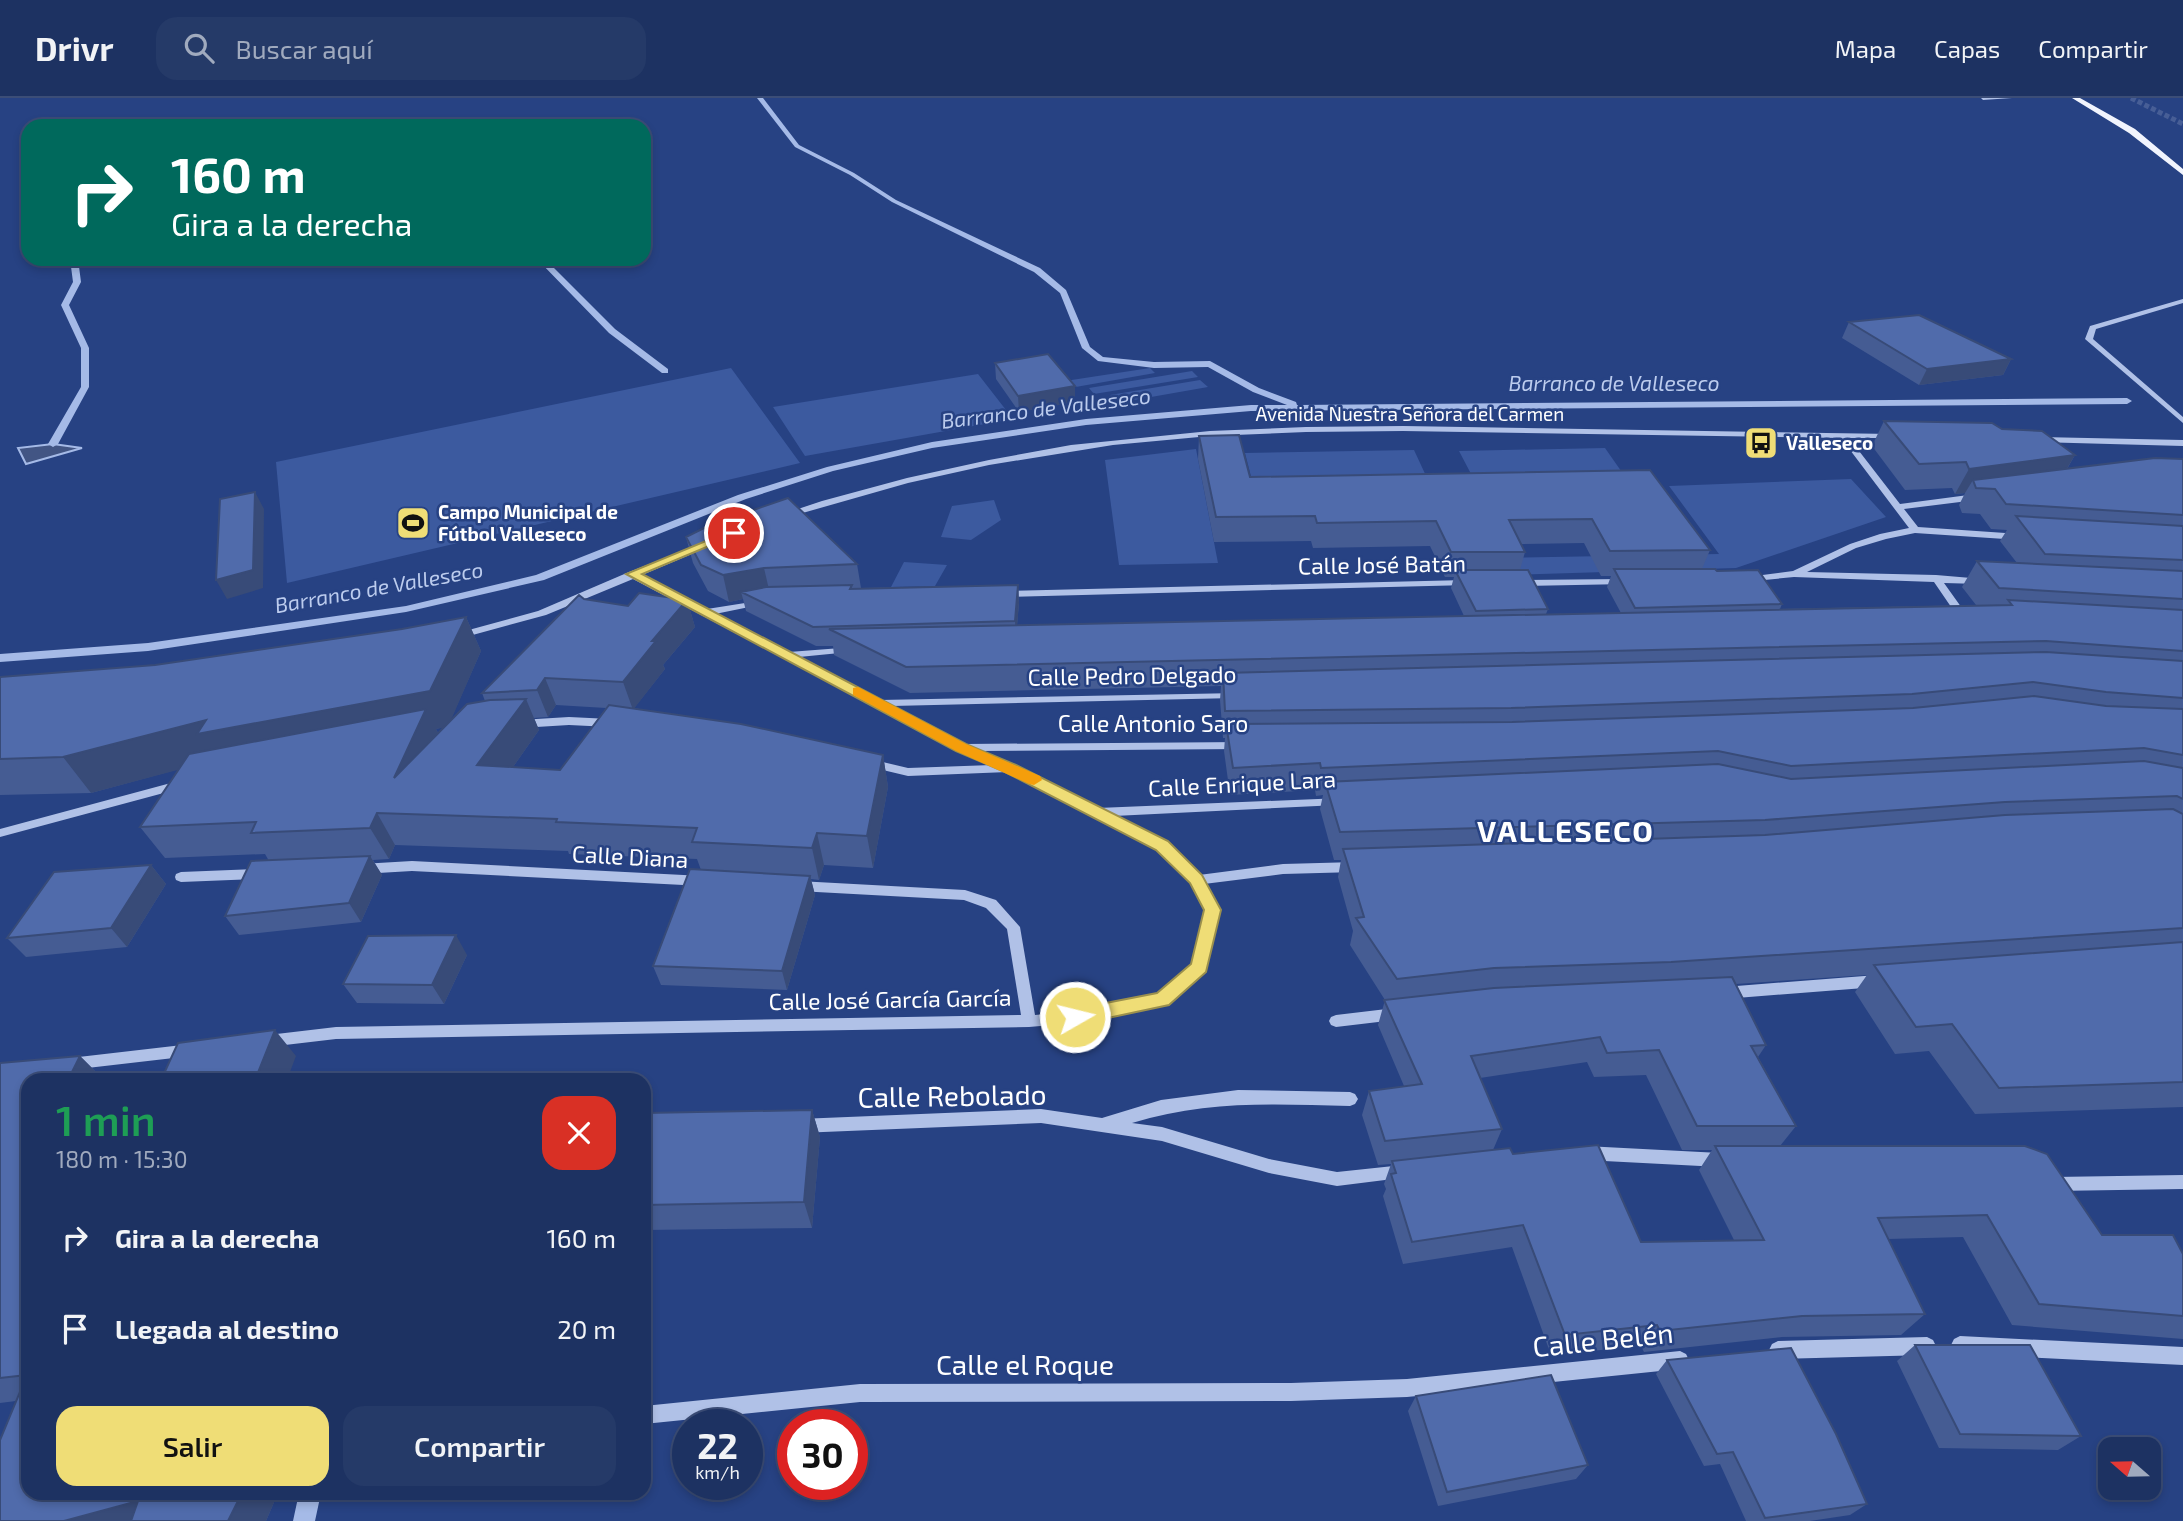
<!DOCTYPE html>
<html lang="es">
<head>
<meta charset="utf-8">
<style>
	:root { --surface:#1d3262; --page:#253a68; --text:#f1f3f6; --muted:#a0aabe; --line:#3b4d77; --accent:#efdd76 }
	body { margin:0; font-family:"Exo 2",sans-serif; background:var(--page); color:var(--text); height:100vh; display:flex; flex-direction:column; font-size:26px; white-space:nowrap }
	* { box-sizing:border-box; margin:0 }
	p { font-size:23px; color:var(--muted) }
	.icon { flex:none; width:38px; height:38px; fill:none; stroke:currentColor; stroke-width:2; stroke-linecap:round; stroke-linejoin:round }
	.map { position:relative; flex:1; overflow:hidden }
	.side { position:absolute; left:21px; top:975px; width:630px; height:427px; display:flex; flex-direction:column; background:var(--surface); border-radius:21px; box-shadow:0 4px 10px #0003,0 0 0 2px var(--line) }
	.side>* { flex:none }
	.hud { position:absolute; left:21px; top:21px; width:630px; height:147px; border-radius:21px; box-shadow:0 4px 10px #0003,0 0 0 2px var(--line); background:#00695c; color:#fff; overflow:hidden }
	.needle { width:46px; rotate:290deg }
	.tools { position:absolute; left:2098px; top:1339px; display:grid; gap:14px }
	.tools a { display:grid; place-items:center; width:63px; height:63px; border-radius:14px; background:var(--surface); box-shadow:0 4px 10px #0003,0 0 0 2px var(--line); font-size:35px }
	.speed { position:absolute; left:672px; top:1311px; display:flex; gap:14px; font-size:35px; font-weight:700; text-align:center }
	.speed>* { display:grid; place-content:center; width:91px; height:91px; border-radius:50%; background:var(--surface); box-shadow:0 4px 10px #0003,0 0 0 2px var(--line); line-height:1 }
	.speed small { font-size:18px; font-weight:400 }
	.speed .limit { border:10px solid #d22; background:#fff; color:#111 }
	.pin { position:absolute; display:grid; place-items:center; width:60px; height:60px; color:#fff; margin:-30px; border:4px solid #fff; border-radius:50%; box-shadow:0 2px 7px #0007 }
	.me { position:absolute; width:77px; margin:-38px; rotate:82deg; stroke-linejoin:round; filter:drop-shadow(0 0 5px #0008) }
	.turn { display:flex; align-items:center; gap:24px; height:147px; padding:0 35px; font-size:32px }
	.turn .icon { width:91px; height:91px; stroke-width:2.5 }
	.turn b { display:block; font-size:49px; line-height:60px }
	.round { display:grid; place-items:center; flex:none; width:74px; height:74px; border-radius:21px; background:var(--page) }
	.overview { display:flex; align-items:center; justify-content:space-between; height:119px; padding:0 35px }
	h1 { font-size:42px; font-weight:600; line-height:52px; color:#1e9e55 }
	.primary-button { display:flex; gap:14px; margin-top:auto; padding:14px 35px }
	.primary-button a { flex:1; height:80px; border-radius:21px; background:var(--accent); color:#111; font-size:28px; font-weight:600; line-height:80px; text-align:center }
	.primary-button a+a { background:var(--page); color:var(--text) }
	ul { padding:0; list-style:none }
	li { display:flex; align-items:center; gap:21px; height:91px; padding:0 35px }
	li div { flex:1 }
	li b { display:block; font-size:26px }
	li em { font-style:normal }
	header { display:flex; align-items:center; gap:42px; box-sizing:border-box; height:98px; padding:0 35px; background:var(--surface); border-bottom:2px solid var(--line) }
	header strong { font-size:33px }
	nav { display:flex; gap:38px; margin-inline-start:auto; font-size:24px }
	.search { width:490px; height:63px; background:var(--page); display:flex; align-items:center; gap:18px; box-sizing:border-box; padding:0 24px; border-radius:21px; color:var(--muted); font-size:26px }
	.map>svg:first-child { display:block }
	.green { fill:#3c5a9f }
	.water { fill:#425584; stroke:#a5bae7; stroke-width:2 }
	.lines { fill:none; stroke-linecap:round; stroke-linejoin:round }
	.stream { fill:#a5bae7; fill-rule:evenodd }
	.minor-tunnel { stroke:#475e96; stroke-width:5; stroke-dasharray:5 2.5; stroke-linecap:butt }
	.minor { fill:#b0c1e7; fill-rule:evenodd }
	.major { fill:#f1f4fd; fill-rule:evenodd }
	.wall { fill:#455c93; fill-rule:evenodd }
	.shaded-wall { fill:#384b78 }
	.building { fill:#506bab; stroke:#384b78; stroke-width:2 }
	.route { fill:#efdd76; stroke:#9b904d; stroke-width:2 }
	.slow { fill:#f59e0b }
	.labels { text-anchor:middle; stroke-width:5; stroke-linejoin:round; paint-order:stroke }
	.far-street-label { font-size:19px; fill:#fff; stroke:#274283 }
	.far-poi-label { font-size:19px; font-weight:bold; fill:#fff; stroke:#274283; text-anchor:start }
	.far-water-label { font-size:21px; font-style:italic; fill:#bcccee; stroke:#274283 }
	.street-label { font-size:23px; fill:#fff; stroke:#274283 }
	.near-street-label { font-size:28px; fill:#fff; stroke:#274283 }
	.district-label { font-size:30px; font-weight:bold; letter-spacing:2px; fill:#fff; stroke:#274283 }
</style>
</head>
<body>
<header>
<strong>Drivr</strong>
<div class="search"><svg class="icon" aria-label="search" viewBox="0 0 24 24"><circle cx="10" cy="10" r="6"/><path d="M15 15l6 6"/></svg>Buscar aquí</div>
<nav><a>Mapa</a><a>Capas</a><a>Compartir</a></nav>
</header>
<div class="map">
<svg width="2183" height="1423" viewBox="0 0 2183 1423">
	<rect width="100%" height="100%" fill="#274283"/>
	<path class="green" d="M731,270L800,365L287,485L276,364Z
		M1150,270L1155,275L1070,290L1065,283Z
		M1192,273L1198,279L1094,296L1089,290Z
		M978,276L1013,321L805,358L773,309Z
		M1200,282L1208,289L1117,305L1110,297Z
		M1605,350L1633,390L1480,393L1459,353Z
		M1196,351L1218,465L1119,467L1105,362Z
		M1414,352L1434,395L1256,398L1245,355Z
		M1851,381L1886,419L1736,470L1445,479L1441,461L1719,456L1669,388Z
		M994,402L1001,422L971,442L941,439L952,408Z
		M904,464L947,467L935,488L891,489Z"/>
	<path class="water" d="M53,346L82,350L26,366L18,350Z"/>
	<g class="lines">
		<path class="stream" d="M757,0H763L799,47L854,75L896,102L1040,170L1066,192L1090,249L1103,259L1154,264L1210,263L1259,290L1296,304L1297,307L2127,300L2132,303L2127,306L1251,313L1086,327L932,350L833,373L746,401L544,482L406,514L148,553L0,564V556L148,545L406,508L536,477L738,397L827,369L932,344L1086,321L1251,307H1287L1253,294L1208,269L1154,270L1098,263L1082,250L1060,195L1034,174L892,104L850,77L795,49Z
			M70,161H78L81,184L69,207L89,250V289L58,346L53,349L48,346L81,289V250L61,207L73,184Z
			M537,161H545L615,231L668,271V275H662L609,235Z
			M299,1395H321L315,1423H293Z"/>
		<path class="minor-tunnel" d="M2131,0L2183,26"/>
		<path class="minor" d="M1981,0H2012L1983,2Z
			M2183,201V205L2096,231L2093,241L2183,319V325L2085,241L2090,228Z
			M1403,328L1892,336L1896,338L1895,340H1849L1900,406L1976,396L1980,399L1976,402L1904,411L1918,429L2020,436L2025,439L2020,442L1915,435L1886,441L1856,450L1807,474L1936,477L1983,481V485L1980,486L1944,485L1969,520L1964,523L1960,522L1934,484L1794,479L1744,484L1742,482L1747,479L1793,473L1850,446L1880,436L1909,430L1841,340L1403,333L1306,334L1210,338L1113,347L989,367L908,385L785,420L780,417L822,403L907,380L989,362L1071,347L1210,333L1306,329Z
			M2040,339L2183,342V348L2037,344V340Z
			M703,445L706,446V450L642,477L707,511L764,502V506L715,516L789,554L854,549L855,551L854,553L850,554L799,559L880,602L1239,595L1241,597L1235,600L892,608L965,646L1245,644L1247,647L1241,651L980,653L1098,710L1342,700L1344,703L1338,707L1114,718L1166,744L1199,777L1283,766L1356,764L1361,766L1362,769L1361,772L1356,774L1283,776L1204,786L1219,812L1204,873L1167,906L1098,923L1029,929L336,941L268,949L263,947L261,943L263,939L268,937L336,929L1021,917L1007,831L986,810L964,802L798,793L793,791L791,788L793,785L798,783L965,792L996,802L1020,829L1035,917L1098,911L1158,897L1193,866L1205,812L1191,785L1158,750L1008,674L908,678L866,668L864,665L870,661L908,670L992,667L957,652L633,481L546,517L458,541L453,538L454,536L538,513L629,474Z
			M1624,481L1629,484L1627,486L1520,488L1515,485L1520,482Z
			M1466,482L1469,483V487L1002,499L997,496L1002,493Z
			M569,619L610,621L616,625L610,629L569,627L520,630L514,626L520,622Z
			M182,682L188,686L186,689L0,739V731Z
			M412,763L703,778L708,780L710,783L708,786L703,788L412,773L361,776L356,774L355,771L356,768L361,766Z
			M259,771L264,773L265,776L264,779L259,781L181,784L176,782L175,779L176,776L181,774Z
			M1877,877L1882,879L1884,883L1882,887L1877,889L1724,901L1719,899L1717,895L1719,891L1724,889Z
			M1395,910L1400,912L1402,916L1400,920L1395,922L1336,929L1331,927L1329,923L1331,919L1336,917Z
			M191,946L196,948L198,952L196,956L191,958L70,972L65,970L63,966L65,962L70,960Z
			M1238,992L1350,994L1355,996L1358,1001L1355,1006L1350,1008C1274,1006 1206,1002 1132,1025L1162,1029L1269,1061L1337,1074L1403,1067L1409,1069L1411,1074L1409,1079L1337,1088L1269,1075L1162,1043L1041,1025L799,1035L793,1033L791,1028L793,1023L799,1021L1041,1011L1102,1020L1161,1002Z
			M1585,1048L1720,1055L1726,1057L1728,1062L1726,1067L1720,1069L1585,1062L1579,1060L1577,1055L1579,1050Z
			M2183,1077V1091L2054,1093L2048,1091L2046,1086L2048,1081L2054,1079Z
			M1960,1238L2183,1249V1267L1960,1256L1954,1253L1951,1247L1954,1241Z
			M1927,1239L1933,1242L1936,1248L1933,1254L1927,1257L1778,1261L1772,1258L1769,1252L1772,1246L1778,1243Z
			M1680,1253L1686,1256L1689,1262L1686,1268L1680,1271L1407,1299L1291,1303L860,1304L644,1326V1308L860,1286L1291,1285L1407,1281Z"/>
		<path class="major" d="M2072,0H2080L2135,31L2183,71V77L2129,35Z"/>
	</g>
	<path class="wall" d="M1849,224L2011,261L2003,277L1919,287L1842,240Z
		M995,265L1075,288V304L1019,314L996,281Z
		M1884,323L2002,331L2075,357L2067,371L2183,361V1009L1975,1016L1929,953L1895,956L1855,894L1867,877L1736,886L1766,947L1758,959L1796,1028L1780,1048L2102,1137L2183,1218V1241L2012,1227L1963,1139L1888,1141L1925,1216L1901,1237L1782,1239L1644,1254L1641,1248L1551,1257L1512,1149L1403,1166L1383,1098L1386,1091L1384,1086L1391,1066L1378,1067L1362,1017L1369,993L1404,988L1378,927L1385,902L1350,847L1353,833L1338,779L1341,762H1334L1320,711L1323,697L1316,698L1315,692L1230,697L1224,653L1225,640H1223L1220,602L1221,588L910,595L834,557L833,548H816L746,513L743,501L729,504L708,493L693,465L686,439L857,466L861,490L1018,487L1019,505L1017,527L1464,518L1451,490L1454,479H1445L1430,448L1313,450L1311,443L1214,444L1198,361L1199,338L1250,379L1650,372L1710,452L1702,471L1717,473L1782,506L1780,511L1976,507L1962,489L1977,463L2017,465L2000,443L2007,432L1991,431L1980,416L1962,415L1959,407L1965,395L1955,396L1952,390L1905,392L1872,348ZM1584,445L1601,478H1611L1607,489L1621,515L1546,516L1548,511L1520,472L1525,454L1521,446ZM1587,964L1594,979L1646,977L1682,1052H1712L1699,1072L1734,1142L1641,1144L1513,1056L1493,1052L1502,1031L1480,980Z
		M584,501L628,508L687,502L695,529L663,567L665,571L634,610L883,657L888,689L873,770L824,767L819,782L811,781L815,797L787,892L661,887L653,868L701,772L697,761L569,756L568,753L395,747L389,761L373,762L382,777L361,824L239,837L225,818L269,763L265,756L165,760L140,729L179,671L91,695L0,697V579L155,567L402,531L466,519L481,553L450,623L485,603L482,595ZM556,607L606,610L560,672L513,669L539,632L534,620L548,619ZM444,629L438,635L436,631Z
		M151,767L166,786L127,849L26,859L7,840Z
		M467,857L444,906L357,905L343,886Z
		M80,958L104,982H28V1395H278L266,1423H0L16,1303L0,1305V965Z
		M812,1012L820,1039L812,1130L644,1132V1015Z
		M1915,1247L2081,1338L2058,1352L1939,1350L1897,1263Z
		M1667,1262L1867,1406L1850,1417L1810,1423H1746L1720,1366L1704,1368L1656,1276Z
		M1416,1298L1588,1367L1576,1381L1438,1408L1408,1313Z"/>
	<path class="shaded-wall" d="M2011,261L2003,277L1919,287L1927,271Z
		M1075,288V304L1019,314L1018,298Z
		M2075,357L2060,382H1973L1965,395L1955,396L1969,371Z
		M255,394L264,411L263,490L227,501L216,482Z
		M764,470L770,496L741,494L743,501L729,504L723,477Z
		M1018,487L1019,505L1016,541L1015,523Z
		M687,502L695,529L663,567L665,571L633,612L623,584L652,543Z
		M466,519L481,553L448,629L436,631L442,642L411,712L215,662L91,695L63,659Z
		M545,580L556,607L548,619L537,592Z
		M526,601L539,632L492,699L477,667Z
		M883,657L888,689L873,770L867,738Z
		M377,715L395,747L389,761L370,730Z
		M817,735L824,767L819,782L812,750Z
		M370,758L382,777L361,824L349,805Z
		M151,767L166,786L127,849L111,830Z
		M810,778L815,797L787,892L782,873Z
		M456,837L467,857L444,906L432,887Z
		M275,932L296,958L287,982H255Z
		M80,958L104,982H68Z
		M812,1012L820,1039L812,1130L804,1104Z
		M242,1395H278L266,1423H228Z
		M138,1403L164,1423H64Z"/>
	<path class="building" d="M1919,217L2011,261L1927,271L1849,224Z
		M1048,256L1075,288L1018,298L995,265Z
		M1884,323L1992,325L2002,331L2042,333L2075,357L1969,371L1966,364L1919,366Z
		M1239,337L1250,379L1650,372L1710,452L1610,453L1592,421L1509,422L1525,454H1451L1436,423L1317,425L1315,418L1216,419L1199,338Z
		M2155,360L2183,361V417L2006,406L1995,391L1976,390L1973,382Z
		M255,394L253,472L216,482L220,401Z
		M788,400L857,466L764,470L723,477L701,467L686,439L710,427Z
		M2016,418L2183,428V462L2045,456Z
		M1977,463L2183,473V501L1999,490Z
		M1614,471H1715L1717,473L1758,472L1782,506L1635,510Z
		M1455,472H1528L1548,511L1476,513Z
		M852,487L850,491L1018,487L1015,523L813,529L741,494L766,489Z
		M639,495L687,502L652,543H656L623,584L545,580L537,592L482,595L579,497L584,501L628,508Z
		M2008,502L2183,512V553L2046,543L906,569L829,531L2012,507Z
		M466,519L430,593L197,636L206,622L63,659L0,661V579L155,567L402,531Z
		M2046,554L2183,563V600L2106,594L2033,584L1912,596L1511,610L1225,613L1223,575Z
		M2034,598L2106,608L2183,611V657L2144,650L1791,668L1718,653L1321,670L1320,665L1233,670L1226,626L1512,624L1913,610Z
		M526,601L477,667L560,672L609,607L741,626L883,657L867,738L817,735L812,750L692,744L697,730L556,724L557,721L377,715L370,730L251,735L256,724L140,729L189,656L426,611L394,680L467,606L490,602Z
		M2144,663L2183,670V701L2177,698L2005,704L1765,722L1340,734L1325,684L1718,666L1791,681Z
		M2173,711L2183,716V830L1671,864L1494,870L1397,881L1356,820L1364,819L1343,751L1765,737L2005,717Z
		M370,758L349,805L225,818L251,763Z
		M151,767L111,830L7,840L54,774Z
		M690,771L810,778L782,873L653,868Z
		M456,837L432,887L343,886L368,838Z
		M2183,844V984L1999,990L1952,926L1916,929L1874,867Z
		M1732,879L1766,947L1751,948L1796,1028H1697L1659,952L1607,955L1600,939L1471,958L1502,1031L1385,1043L1369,993L1422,986L1384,902L1494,890Z
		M275,932L255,982H161L178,945Z
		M80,958L68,982H28V1395H242L228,1423H131L138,1403L64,1423H0V1342L27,1277L0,1280V965Z
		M812,1012L804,1104L644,1107V1015Z
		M1598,1047L1641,1144L1764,1142L1715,1048H2025L2047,1056L2102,1137H2173L2183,1156V1218L2039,1206L1987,1117L1878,1120L1925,1216L1802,1218L1660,1233L1657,1227L1565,1237L1523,1127L1412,1144L1391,1076L1396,1075L1392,1063L1510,1050L1513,1056Z
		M1915,1247H2030L2081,1338L1960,1336Z
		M1791,1250L1836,1336L1867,1406L1765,1420L1733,1354L1717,1356L1667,1262Z
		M1551,1277L1588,1367L1447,1394L1416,1298Z"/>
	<path class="route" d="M730,433L740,435L642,476L966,646L1016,667L1168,743L1202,777L1221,812L1206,874L1169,907L1075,927L1069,924L1066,919L1069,913L1075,911L1157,895L1191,866L1204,812L1190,785L1156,752L1005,674L956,653L626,476Z"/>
	<path class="slow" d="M858,589L966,646L1040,678L1042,682L1034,687L1029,686L956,653L853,597V590Z"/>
	<defs>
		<symbol id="bus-square" viewBox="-11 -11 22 22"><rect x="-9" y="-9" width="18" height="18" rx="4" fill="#efdd76" stroke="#274283"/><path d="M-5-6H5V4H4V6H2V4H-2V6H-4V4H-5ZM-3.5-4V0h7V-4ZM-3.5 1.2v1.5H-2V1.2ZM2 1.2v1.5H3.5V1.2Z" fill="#111"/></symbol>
		<symbol id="stadium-square" viewBox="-11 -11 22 22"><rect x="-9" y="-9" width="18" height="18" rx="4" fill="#efdd76" stroke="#274283"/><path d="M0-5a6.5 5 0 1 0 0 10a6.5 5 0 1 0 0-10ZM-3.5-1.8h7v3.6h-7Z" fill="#111"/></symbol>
	</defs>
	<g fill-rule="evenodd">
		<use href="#bus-square" x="1742" y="326" width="38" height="38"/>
		<use href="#stadium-square" x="394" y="406" width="38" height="38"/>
	</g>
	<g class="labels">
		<g class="far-street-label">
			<text x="1410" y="323">Avenida Nuestra Señora del Carmen</text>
		</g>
		<g class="far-poi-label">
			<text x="1786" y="352">Valleseco</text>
			<text x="438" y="421">Campo Municipal de<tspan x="438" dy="22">Fútbol Valleseco</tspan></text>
		</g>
		<g class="far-water-label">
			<text x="1614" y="293">Barranco de Valleseco</text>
			<text transform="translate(1046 311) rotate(-7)" y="7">Barranco de Valleseco</text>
			<text transform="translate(379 490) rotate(-10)" y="7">Barranco de Valleseco</text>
		</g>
		<g class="street-label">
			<text transform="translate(1382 467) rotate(-1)" y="8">Calle José Batán</text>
			<text transform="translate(1132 578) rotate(-1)" y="8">Calle Pedro Delgado</text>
			<text x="1153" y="634">Calle Antonio Saro</text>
			<text transform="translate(1242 686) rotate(-3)" y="8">Calle Enrique Lara</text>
			<text transform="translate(630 759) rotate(3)" y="8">Calle Diana</text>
			<text transform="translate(890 902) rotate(-1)" y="8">Calle José García García</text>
		</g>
		<g class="near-street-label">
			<text transform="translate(952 998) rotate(-1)" y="10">Calle Rebolado</text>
			<text transform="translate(1603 1242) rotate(-6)" y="10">Calle Belén</text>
			<text x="1025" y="1277">Calle el Roque</text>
		</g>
		<g class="district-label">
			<text x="1566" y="744">VALLESECO</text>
		</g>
	</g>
</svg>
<div class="tools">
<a><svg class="needle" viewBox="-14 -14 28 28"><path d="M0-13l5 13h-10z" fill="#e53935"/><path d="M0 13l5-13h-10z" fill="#a0aabe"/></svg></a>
</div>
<div class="speed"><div>22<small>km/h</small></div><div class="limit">30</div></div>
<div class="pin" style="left:734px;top:435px;background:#d93025"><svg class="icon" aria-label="arrive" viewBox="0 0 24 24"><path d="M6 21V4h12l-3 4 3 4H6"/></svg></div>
<svg class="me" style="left:1075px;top:919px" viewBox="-20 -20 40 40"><circle r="17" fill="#efdd76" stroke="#fff" stroke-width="3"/><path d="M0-11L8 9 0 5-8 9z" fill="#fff"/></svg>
<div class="hud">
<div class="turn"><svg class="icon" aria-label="right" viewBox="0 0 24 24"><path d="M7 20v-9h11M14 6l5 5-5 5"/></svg><div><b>160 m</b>Gira a la derecha</div></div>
</div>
<section class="side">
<div class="overview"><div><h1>1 min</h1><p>180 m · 15:30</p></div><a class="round" style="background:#d93025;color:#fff"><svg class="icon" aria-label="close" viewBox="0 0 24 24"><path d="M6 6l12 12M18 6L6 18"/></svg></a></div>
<ul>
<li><svg class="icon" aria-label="right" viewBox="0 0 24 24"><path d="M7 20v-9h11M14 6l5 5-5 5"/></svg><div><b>Gira a la derecha</b></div><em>160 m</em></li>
<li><svg class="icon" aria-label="arrive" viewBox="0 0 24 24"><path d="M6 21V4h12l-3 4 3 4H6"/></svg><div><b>Llegada al destino</b></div><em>20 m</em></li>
</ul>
<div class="primary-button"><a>Salir</a><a>Compartir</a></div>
</section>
</div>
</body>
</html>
